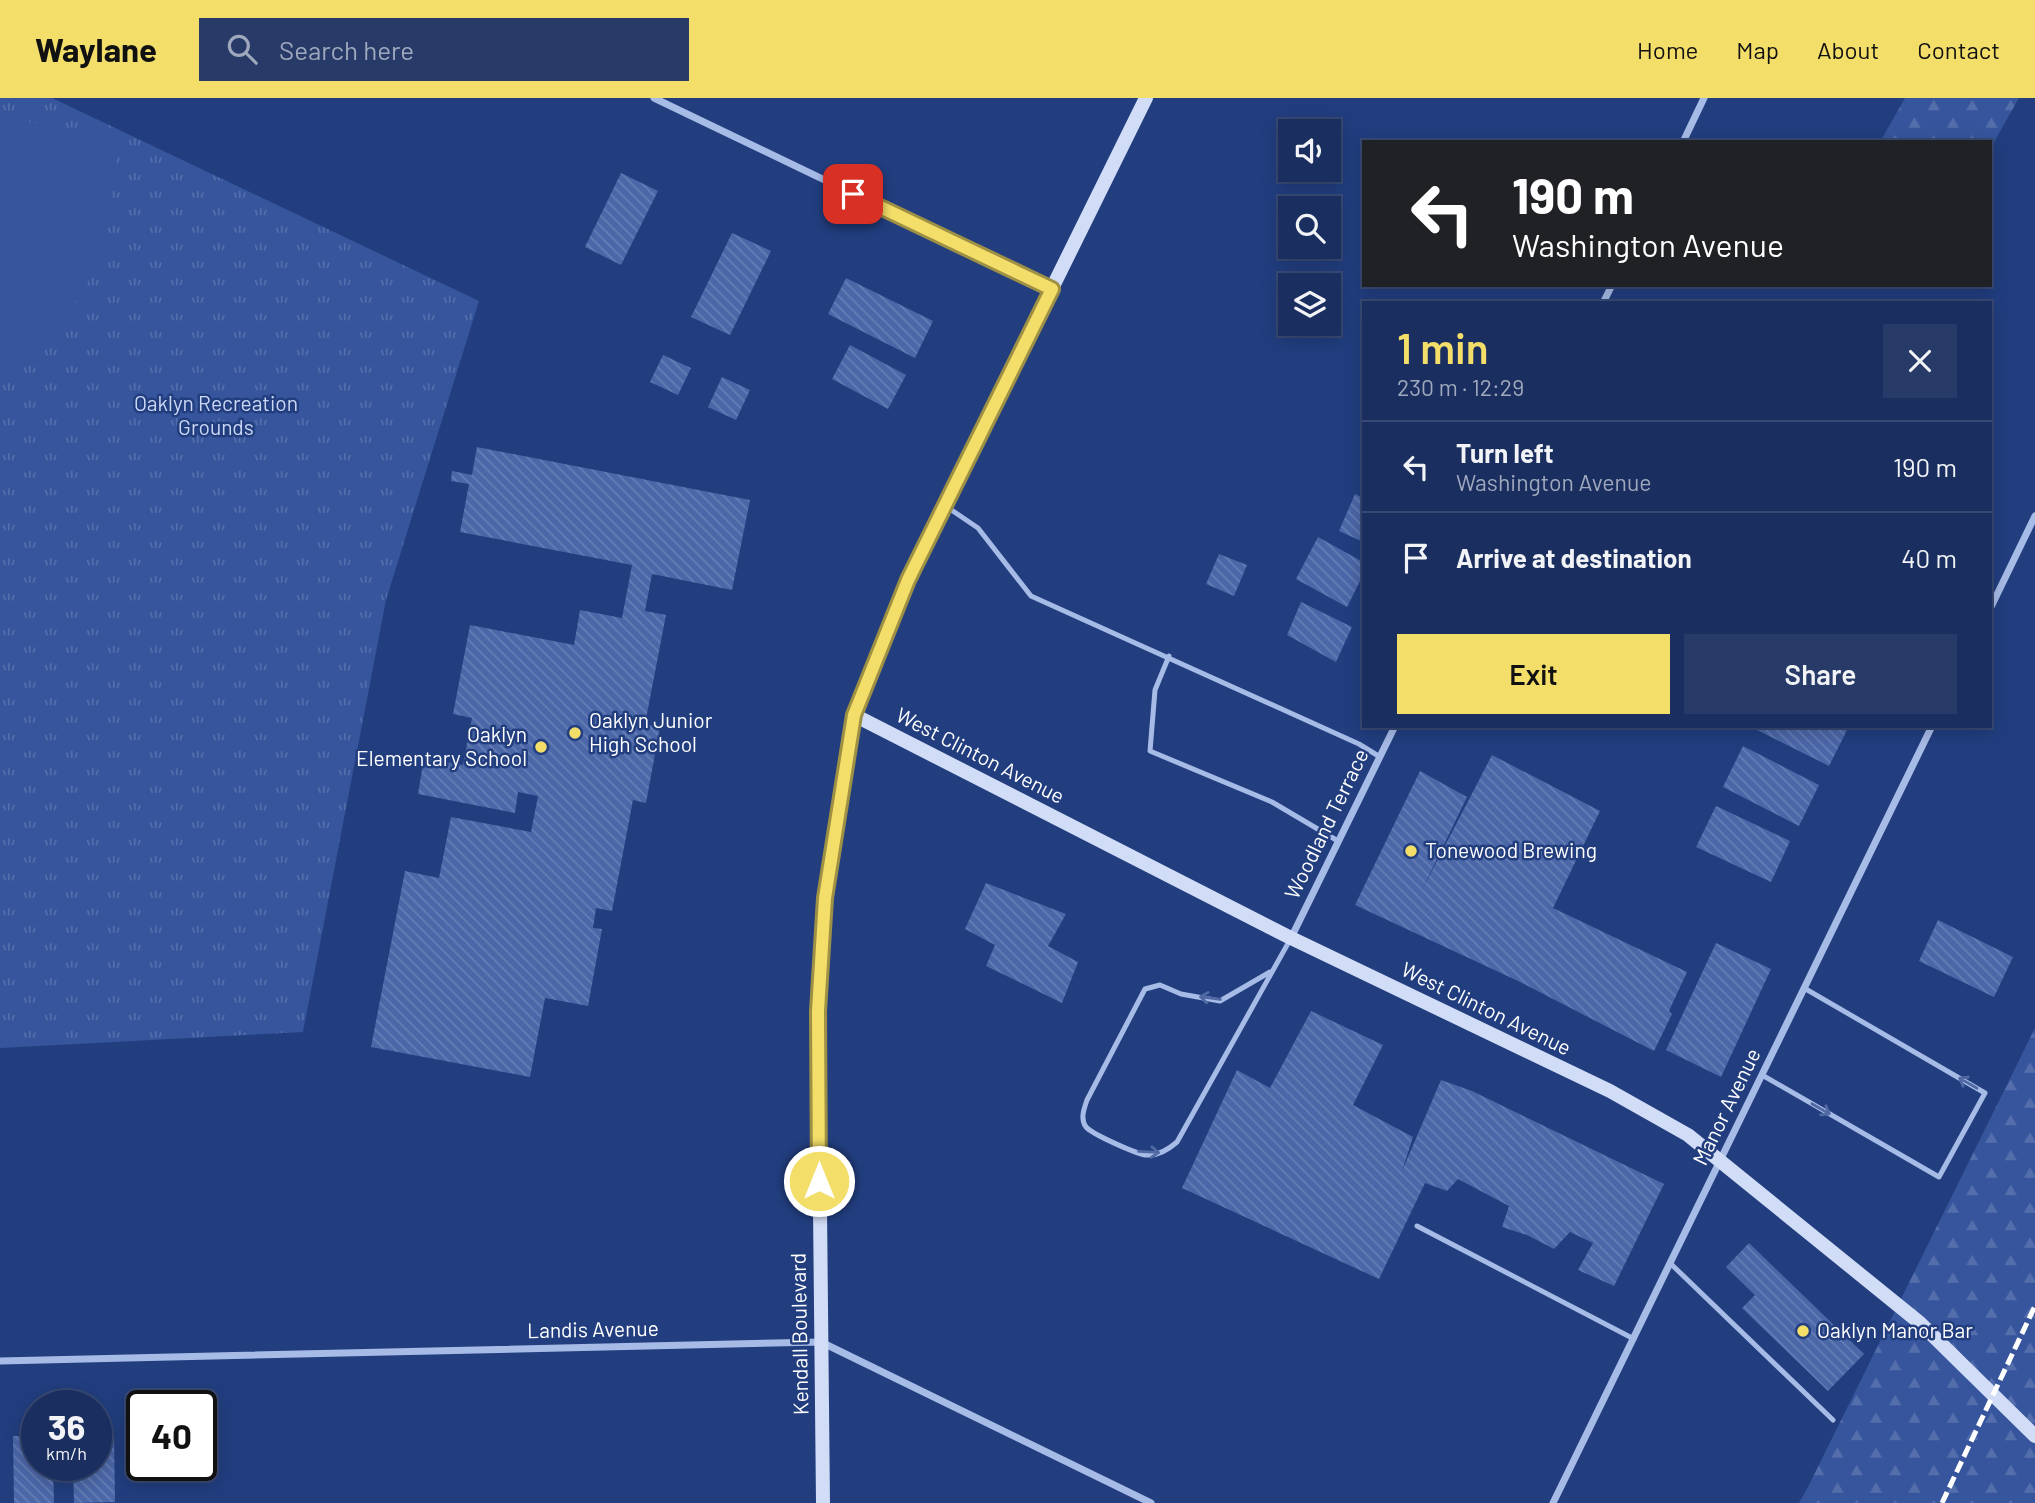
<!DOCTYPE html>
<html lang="en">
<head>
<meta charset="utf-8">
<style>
	:root { --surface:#1a2e5f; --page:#273a68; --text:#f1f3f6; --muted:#9fa8bd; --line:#384a74; --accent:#f3de69 }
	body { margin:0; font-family:Barlow,sans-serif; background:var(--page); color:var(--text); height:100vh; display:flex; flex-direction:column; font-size:26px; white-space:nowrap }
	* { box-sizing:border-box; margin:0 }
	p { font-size:23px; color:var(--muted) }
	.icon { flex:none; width:38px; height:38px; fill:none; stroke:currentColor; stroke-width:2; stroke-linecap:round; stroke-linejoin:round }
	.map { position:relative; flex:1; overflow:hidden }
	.sheet { position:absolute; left:1362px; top:203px; width:630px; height:427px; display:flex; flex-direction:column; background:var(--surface); border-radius:0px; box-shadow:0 4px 18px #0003,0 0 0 2px var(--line) }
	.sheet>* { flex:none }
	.hud { position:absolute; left:1362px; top:42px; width:630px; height:147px; border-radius:0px; box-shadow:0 4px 18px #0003,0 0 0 2px var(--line); background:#202124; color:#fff; overflow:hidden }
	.fabs { position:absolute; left:1278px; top:21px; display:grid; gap:14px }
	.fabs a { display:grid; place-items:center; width:63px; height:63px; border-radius:0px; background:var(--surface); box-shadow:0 4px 18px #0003,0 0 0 2px var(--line); font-size:35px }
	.speed { position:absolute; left:21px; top:1292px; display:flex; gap:14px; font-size:35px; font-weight:700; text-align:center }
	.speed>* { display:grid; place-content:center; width:91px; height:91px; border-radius:50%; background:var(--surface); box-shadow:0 4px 18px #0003,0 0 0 2px var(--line); line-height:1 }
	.speed small { font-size:18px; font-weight:400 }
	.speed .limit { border:4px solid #111; border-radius:10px; background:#fff; color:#111 }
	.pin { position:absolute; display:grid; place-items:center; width:60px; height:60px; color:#fff; margin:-30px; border-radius:14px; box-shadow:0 4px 10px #0006 }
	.me { position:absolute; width:77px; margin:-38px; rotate:0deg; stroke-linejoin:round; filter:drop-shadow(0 0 5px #0008) }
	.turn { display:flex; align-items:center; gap:24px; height:147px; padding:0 35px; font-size:32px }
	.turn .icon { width:91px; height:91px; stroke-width:2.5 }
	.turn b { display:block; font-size:49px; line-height:60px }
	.round { display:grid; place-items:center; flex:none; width:74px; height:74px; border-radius:0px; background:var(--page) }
	.overview { display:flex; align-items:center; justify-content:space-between; height:119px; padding:0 35px }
	h1 { font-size:42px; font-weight:600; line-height:52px; color:var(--accent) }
	.cta { display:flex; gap:14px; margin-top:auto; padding:14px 35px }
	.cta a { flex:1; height:80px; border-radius:0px; background:var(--accent); color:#111; font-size:28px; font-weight:600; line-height:80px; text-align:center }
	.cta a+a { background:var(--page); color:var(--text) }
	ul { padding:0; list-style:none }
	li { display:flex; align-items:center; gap:21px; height:91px; padding:0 35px; border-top:2px solid var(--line) }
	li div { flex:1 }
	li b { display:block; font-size:26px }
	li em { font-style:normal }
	header { display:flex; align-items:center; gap:42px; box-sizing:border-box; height:98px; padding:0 35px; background:var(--accent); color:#111 }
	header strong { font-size:33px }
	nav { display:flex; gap:38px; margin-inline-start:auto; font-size:24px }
	.search { width:490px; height:63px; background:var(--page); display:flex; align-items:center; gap:18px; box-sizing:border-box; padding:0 24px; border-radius:0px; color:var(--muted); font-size:26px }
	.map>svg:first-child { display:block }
	.grass { fill:url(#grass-tufts) }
	.forest { fill:url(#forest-firs) }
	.garden { fill:#36559d }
	.building { fill:url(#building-back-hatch) }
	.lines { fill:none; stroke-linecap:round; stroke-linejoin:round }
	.lane { stroke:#a7bbe7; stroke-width:5 }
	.street { stroke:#a7bbe7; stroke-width:7 }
	.secondary { stroke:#d1dcf6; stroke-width:14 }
	.rail { stroke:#fff; stroke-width:5; stroke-dasharray:12 5; stroke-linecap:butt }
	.oneway { stroke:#516aa3 }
	.route-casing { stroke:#9e9044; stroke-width:18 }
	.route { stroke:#f3de69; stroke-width:12 }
	.poi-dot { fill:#f3de69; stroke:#223e7f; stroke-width:2.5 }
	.labels { text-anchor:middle; stroke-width:5; stroke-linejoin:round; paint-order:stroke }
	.park-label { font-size:21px; fill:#cbd8f5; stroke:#223e7f }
	.poi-label { font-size:21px; fill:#fff; stroke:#223e7f; text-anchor:start }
	.street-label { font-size:21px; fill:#fff; stroke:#223e7f }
</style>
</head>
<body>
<header>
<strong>Waylane</strong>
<div class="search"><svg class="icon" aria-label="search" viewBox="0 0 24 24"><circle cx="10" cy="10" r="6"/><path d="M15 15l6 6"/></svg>Search here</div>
<nav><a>Home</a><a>Map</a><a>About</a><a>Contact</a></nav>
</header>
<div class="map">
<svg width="2035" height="1405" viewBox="0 0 2035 1405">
	<defs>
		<pattern id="grass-tufts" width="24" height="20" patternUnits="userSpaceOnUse" patternTransform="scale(1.75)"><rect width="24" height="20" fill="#36559d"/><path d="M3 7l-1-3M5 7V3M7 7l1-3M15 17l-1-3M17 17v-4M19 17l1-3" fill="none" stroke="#546eac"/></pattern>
		<pattern id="forest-firs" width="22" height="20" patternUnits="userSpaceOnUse" patternTransform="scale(1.75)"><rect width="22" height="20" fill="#36559d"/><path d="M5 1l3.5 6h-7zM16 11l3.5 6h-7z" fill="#546eac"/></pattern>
		<pattern id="building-back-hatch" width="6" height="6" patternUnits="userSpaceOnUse" patternTransform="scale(1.75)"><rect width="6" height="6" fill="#4b67a8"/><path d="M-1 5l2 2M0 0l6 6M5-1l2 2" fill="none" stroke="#667eb5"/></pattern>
	</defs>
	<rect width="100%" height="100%" fill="#223e7f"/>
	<path class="grass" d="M0,0H52L479,203L386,502L303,934L0,950Z"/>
	<path class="forest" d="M1905,0H2019L1990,51V44H1880Z
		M2035,930V1405H1799L1809,1387Z"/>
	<path class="garden" d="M0,19L118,40C112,91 107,159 77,202C57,230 28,250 0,269Z"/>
	<path class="building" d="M621,75L658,93L621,167L585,149Z
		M732,135L771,153L730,237L691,219Z
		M846,180L933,223L915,260L828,216Z
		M850,247L906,277L888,311L832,281Z
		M663,257L691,270L678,297L650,284Z
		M722,279L750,292L736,322L708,309Z
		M477,349L750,402L732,492L652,476L645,513L666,517L645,626L660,629L646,705L633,702L612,813L596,810L593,830L602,831L588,908L545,900L530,979L371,949L405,773L439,780L451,719L531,734L538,698L518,694L515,715L418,696L424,660L463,667L472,620L453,616L470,527L574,547L580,512L622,520L632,467L460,434L469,386L451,383L452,373L472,377Z
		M1355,396L1363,400V444L1339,433Z
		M1318,439L1363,464V477L1347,509L1296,481Z
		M1219,456L1247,467L1234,498L1206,486Z
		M1301,504L1352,529L1336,564L1287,537Z
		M1754,628H1849L1829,668L1753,630Z
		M1743,648L1819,687L1799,728L1723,689Z
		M1492,657L1600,713L1553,810L1687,874L1669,913L1672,916L1654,953L1518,883L1355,807L1420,673L1467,699L1422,792Z
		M1716,708L1790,743L1771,784L1696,749Z
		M986,785L1066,816L1048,848L1078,864L1062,905L986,868L995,847L965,831Z
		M1938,822L2013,859L1994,899L1919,863Z
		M1716,845L1771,871L1721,979L1666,952Z
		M1311,913L1383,947L1353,1007L1413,1039L1402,1073L1441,982L1472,993L1664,1086L1614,1188L1578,1172L1593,1145L1570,1134L1554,1151L1527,1137L1502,1129L1509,1108L1458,1081L1447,1093L1425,1085L1379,1181L1182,1090L1237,972L1270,990Z
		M1749,1145L1864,1256L1828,1293L1742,1210L1755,1197L1726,1169Z
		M114,1335L115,1404L74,1405L73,1367H96V1336Z
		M13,1338H37V1367H53L54,1405H14Z"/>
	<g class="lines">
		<path class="lane" d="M947,409L978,430L1031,498L1359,646L1380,659
			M1169,558L1155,592L1150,653L1272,704L1338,743
			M1270,874L1220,903L1181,896L1160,887L1145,891L1087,1002C1084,1011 1080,1021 1086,1029C1092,1036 1138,1057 1147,1057C1159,1058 1169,1051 1177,1044L1291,840
			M1762,977L1939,1079L1985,995L1804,890
			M1417,1128L1634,1241
			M1670,1165L1833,1322"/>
		<path class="street" d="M654,0L1051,191
			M1683,44L1704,0
			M1603,205L1612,187
			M1990,511L2035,418
			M1291,840L1395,628
			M0,1263L821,1244L1151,1405
			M1553,1405L1932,628"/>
		<path class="secondary" d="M854,617L1291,840L1610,993L1688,1037L1920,1225L2035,1338
			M823,1405L818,913L825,800L854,617L908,482L1146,0"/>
		<path class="rail" d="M1942,1405L2035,1208"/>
	</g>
	<defs><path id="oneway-shaft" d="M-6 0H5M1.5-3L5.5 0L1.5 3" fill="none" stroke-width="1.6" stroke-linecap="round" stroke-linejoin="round" transform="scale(1.75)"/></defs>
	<g class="oneway">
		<use href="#oneway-shaft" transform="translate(1210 900) rotate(-172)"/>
		<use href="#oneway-shaft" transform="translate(1968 985) rotate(-150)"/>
		<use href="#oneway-shaft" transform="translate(1821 1011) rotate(30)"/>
		<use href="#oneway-shaft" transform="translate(1149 1054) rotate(3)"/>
	</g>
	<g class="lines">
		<defs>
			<path id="route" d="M819,1083L818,913L825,800L854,617L908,482L1052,191L853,96"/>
		</defs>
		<use href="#route" class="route-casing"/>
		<use href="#route" class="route"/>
	</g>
	<g class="poi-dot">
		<circle cx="575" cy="635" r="7"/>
		<circle cx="541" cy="649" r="7"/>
		<circle cx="1411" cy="753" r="7"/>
		<circle cx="1803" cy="1233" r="7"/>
	</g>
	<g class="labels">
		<g class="park-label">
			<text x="216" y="313">Oaklyn Recreation<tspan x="216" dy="24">Grounds</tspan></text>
		</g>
		<g class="poi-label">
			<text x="589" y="630">Oaklyn Junior<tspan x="589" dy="24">High School</tspan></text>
			<text x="527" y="644" text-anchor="end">Oaklyn<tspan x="527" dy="24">Elementary School</tspan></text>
			<text x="1425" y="760">Tonewood Brewing</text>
			<text x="1817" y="1240">Oaklyn Manor Bar</text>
		</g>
		<g class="street-label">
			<text transform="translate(980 658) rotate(27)" y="7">West Clinton Avenue</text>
			<text transform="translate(1327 726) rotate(-64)" y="7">Woodland Terrace</text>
			<text transform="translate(1486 911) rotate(26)" y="7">West Clinton Avenue</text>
			<text transform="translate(1727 1009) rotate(-64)" y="7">Manor Avenue</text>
			<text transform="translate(593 1232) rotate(-1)" y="7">Landis Avenue</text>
			<text transform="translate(800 1236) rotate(-91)" y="7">Kendall Boulevard</text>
		</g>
	</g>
</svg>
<div class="fabs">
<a><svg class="icon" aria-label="sound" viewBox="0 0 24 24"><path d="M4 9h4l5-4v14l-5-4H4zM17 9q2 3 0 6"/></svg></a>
<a><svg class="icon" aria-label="search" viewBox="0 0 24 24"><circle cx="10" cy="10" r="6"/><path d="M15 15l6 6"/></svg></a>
<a><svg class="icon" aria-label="layers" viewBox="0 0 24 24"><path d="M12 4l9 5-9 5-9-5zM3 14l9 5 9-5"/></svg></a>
</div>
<div class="speed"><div>36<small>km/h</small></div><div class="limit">40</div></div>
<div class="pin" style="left:853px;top:96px;background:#d93025"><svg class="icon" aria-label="arrive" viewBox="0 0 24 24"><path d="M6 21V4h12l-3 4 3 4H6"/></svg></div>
<svg class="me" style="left:819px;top:1083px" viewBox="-20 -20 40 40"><circle r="17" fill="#f3de69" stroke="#fff" stroke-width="3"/><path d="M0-11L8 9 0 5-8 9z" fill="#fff"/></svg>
<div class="hud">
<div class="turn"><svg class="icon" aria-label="left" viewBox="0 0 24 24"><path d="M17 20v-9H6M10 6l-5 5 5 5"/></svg><div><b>190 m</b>Washington Avenue</div></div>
</div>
<section class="sheet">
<div class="overview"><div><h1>1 min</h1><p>230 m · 12:29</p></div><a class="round"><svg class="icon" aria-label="close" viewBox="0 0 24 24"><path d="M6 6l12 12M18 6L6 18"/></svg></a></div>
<ul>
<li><svg class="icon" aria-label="left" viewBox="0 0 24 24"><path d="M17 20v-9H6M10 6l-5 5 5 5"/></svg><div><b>Turn left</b><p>Washington Avenue</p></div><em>190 m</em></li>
<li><svg class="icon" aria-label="arrive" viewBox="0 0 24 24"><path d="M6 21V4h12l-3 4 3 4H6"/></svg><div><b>Arrive at destination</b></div><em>40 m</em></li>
</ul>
<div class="cta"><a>Exit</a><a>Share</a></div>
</section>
</div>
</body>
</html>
